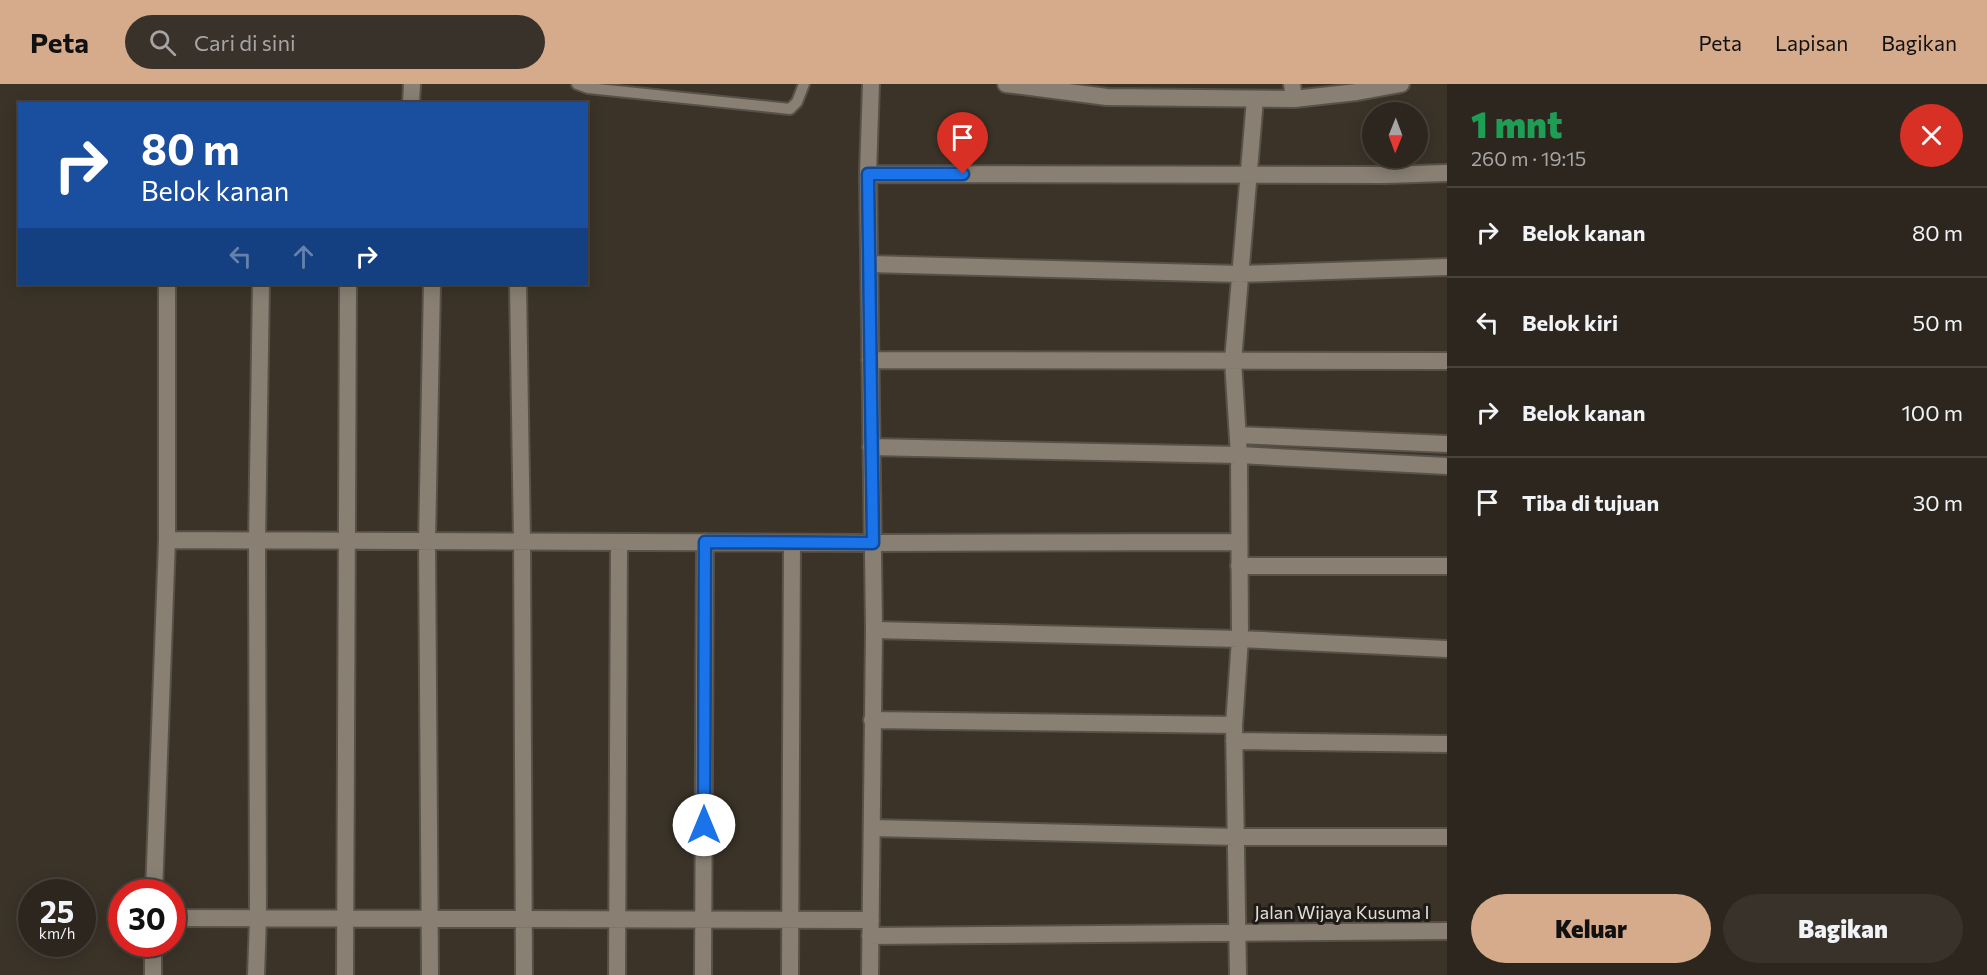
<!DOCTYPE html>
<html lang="id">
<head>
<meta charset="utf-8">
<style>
	:root { --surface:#2c261e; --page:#38322b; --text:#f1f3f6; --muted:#a6a5a4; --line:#48433c; --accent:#d6ab8b }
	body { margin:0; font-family:Commissioner,sans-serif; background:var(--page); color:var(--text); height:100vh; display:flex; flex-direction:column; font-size:22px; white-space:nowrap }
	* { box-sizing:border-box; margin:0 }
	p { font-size:20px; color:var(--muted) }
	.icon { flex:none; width:33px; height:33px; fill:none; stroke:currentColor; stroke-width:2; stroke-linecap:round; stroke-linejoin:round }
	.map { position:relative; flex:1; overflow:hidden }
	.drawer { display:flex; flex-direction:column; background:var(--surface); width:540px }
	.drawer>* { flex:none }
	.banner { position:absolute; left:18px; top:18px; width:570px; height:183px; border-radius:0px; box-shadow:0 3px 15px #0003,0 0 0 2px var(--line); background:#1a4fa0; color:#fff; overflow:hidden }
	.needle { width:39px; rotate:181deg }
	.tools { position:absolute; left:1362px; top:18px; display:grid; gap:12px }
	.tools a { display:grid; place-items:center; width:66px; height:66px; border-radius:50%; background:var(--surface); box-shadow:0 3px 15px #0003,0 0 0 2px var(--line); font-size:30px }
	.speed { position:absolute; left:18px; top:795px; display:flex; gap:12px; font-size:30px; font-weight:700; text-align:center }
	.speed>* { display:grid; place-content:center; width:78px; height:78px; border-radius:50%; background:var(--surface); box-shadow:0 3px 15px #0003,0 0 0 2px var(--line); line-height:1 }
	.speed small { font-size:15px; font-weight:400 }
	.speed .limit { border:9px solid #d22; background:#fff; color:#111 }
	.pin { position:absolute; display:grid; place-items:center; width:51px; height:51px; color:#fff; margin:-62px -26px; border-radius:50% 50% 50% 0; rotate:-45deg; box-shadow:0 0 6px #0007 }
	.pin .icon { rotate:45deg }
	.me { position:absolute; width:66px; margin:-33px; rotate:0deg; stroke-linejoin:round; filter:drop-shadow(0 0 4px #0008) }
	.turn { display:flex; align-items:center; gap:21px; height:126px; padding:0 24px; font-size:27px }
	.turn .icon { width:78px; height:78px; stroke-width:2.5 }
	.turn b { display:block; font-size:42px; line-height:51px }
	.lanes { display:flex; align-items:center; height:57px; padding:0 24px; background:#0003; justify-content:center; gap:30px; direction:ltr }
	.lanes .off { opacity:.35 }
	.round { display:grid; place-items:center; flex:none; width:63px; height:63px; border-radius:32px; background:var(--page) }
	.overview { display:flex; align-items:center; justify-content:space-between; height:102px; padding:0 24px }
	h1 { font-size:36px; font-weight:800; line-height:45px; color:#1e9e55 }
	.button { display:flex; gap:12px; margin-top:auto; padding:12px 24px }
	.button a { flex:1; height:69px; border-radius:36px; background:var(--accent); color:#111; font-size:24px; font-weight:800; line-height:69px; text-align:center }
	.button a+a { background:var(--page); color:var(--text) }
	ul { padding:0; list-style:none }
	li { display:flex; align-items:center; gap:18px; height:90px; padding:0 24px; border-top:2px solid var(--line) }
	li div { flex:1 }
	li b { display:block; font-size:22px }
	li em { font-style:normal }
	header { display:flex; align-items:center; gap:36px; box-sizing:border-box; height:84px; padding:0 30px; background:var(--accent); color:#111 }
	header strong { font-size:28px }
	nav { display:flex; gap:33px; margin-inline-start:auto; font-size:21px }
	.search { width:420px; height:54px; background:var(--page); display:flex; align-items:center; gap:15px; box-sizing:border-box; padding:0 21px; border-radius:33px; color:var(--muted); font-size:22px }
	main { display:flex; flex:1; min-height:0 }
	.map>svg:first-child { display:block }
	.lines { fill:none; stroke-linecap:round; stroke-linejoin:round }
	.service-casing { stroke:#585148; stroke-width:14 }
	.minor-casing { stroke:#585148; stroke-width:20 }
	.tertiary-casing { stroke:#585148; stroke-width:20 }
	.service { stroke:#897f73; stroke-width:10 }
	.minor { stroke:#897f73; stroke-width:16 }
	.tertiary { stroke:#897f73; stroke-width:16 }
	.route-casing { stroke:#114b97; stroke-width:15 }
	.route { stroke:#1a73e8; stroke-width:10 }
	.labels { text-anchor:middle; stroke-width:6; stroke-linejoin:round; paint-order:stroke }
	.street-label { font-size:18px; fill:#e2ddd6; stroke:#1f1b16 }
</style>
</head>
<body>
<header>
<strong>Peta</strong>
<div class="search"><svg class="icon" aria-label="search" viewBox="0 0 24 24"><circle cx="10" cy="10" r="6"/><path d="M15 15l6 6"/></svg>Cari di sini</div>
<nav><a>Peta</a><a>Lapisan</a><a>Bagikan</a></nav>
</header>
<main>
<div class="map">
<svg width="1447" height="891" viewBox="0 0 1447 891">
	<rect width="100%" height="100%" fill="#3b3328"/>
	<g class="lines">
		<defs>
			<path id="service" d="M577,0L588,4L790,25L797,18L804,0"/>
			<path id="minor" d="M1292,0L1294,15
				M411,20L412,0
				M868,90L1386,91L1447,89
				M869,180L1240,190L1447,183
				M518,200L522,458L524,891
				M870,276L1447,277
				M1238,351L1447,360
				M871,363L1239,371L1447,382
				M167,456L873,459L1239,458
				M1239,482H1447
				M874,546L1240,555L1447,565
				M872,636L1234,641
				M1234,657L1447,660
				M872,744L1236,753H1447
				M154,808L167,456V200
				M172,834L871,836
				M870,852L1447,847
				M153,891V860
				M256,891L258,834L257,457L261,200
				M345,891L348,200
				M430,891L427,458L432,200
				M617,891L619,458
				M703,891L705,458
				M790,891L792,459
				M870,891L874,546L868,90L871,0
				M1238,891L1234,641L1240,555L1239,371L1233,277L1255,15"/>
			<path id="tertiary" d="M1006,0L1107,13L1294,15L1357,8L1401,0"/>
		</defs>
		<use href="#service" class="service-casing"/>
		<use href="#minor" class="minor-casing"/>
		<use href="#tertiary" class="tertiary-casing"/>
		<use href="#service" class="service"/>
		<use href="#minor" class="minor"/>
		<use href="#tertiary" class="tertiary"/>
	</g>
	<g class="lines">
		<defs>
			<path id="route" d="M704,741L705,458L873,459L868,90H963"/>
		</defs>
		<use href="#route" class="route-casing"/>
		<use href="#route" class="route"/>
	</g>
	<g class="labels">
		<g class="street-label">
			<text x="1342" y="835">Jalan Wijaya Kusuma I</text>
		</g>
	</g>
</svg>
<div class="tools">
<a><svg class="needle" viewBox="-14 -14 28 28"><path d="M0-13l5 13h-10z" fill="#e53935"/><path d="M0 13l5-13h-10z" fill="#a6a5a4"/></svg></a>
</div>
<div class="speed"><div>25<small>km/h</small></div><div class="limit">30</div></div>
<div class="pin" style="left:963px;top:90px;background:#d93025"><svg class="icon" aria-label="arrive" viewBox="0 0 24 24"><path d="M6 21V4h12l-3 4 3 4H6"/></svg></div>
<svg class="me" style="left:704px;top:741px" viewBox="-20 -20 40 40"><circle r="19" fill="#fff"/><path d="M0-13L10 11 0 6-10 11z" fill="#1a73e8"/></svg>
<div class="banner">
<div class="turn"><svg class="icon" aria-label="right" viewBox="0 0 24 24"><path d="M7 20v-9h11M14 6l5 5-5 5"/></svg><div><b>80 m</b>Belok kanan</div></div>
<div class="lanes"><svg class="icon off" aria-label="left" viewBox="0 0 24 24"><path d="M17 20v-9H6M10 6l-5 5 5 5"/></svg><svg class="icon off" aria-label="ahead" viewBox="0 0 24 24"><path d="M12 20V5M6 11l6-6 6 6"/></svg><svg class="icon" aria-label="right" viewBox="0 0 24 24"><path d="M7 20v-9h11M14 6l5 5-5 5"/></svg></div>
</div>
</div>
<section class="drawer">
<div class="overview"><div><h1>1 mnt</h1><p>260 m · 19:15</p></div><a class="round" style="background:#d93025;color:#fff"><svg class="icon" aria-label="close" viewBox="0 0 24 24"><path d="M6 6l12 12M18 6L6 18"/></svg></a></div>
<ul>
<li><svg class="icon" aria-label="right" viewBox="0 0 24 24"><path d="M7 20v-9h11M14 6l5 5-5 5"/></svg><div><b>Belok kanan</b></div><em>80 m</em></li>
<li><svg class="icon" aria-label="left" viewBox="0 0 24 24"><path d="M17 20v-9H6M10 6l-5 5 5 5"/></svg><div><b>Belok kiri</b></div><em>50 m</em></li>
<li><svg class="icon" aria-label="right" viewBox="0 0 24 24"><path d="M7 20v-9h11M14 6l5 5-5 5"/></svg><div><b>Belok kanan</b></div><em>100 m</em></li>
<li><svg class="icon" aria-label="arrive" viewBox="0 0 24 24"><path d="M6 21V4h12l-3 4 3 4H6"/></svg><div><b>Tiba di tujuan</b></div><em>30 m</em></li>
</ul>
<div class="button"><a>Keluar</a><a>Bagikan</a></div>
</section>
</main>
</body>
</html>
